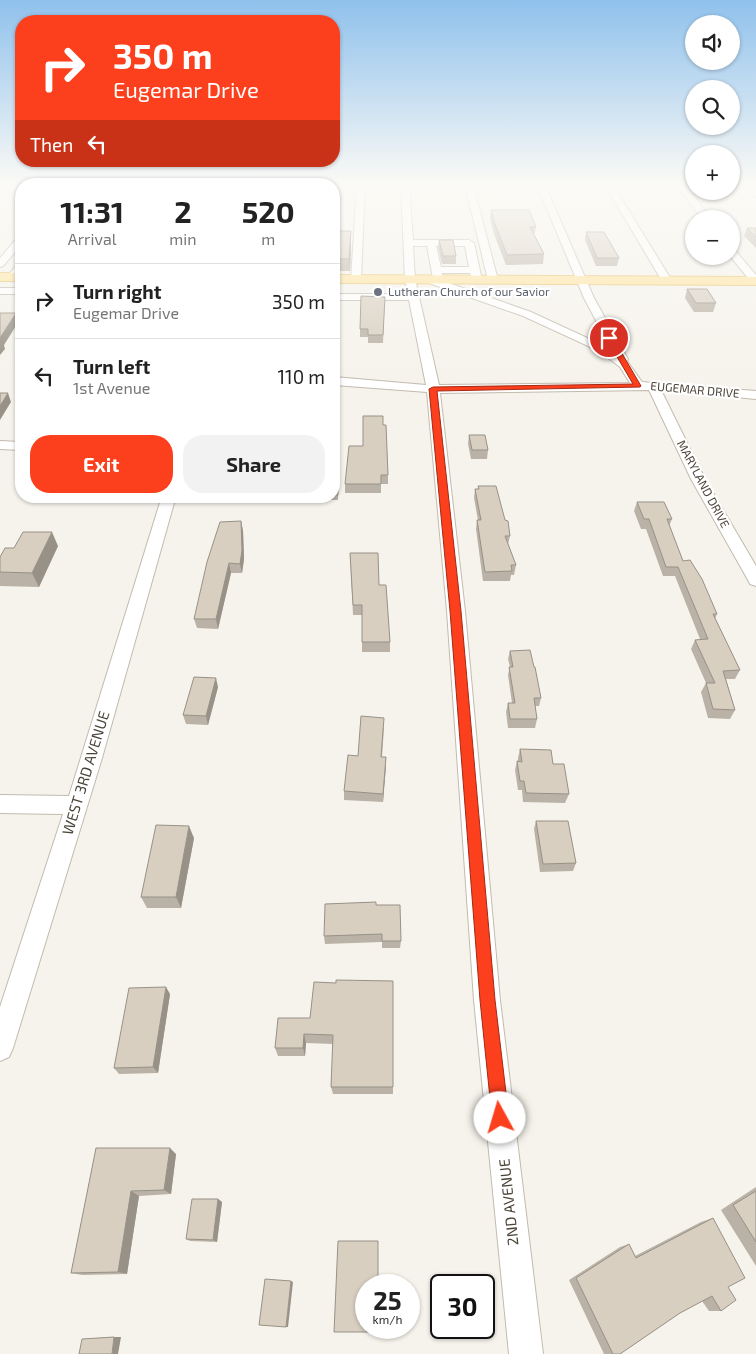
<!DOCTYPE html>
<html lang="en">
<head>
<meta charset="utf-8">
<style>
	:root { --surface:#fff; --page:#f2f2f2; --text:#222; --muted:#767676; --line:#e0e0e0; --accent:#fc3f1d }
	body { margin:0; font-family:"Exo 2",sans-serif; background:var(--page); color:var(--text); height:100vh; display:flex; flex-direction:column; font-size:19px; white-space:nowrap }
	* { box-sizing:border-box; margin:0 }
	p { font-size:16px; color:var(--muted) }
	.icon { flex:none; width:28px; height:28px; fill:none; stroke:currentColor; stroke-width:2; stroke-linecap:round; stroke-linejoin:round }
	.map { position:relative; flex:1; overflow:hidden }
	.side { position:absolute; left:15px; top:178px; width:325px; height:325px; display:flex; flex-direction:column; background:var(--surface); border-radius:20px; box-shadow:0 1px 4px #0004 }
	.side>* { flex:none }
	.guide { position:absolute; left:15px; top:15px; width:325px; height:152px; border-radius:20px; box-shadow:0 1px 4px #0004; background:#fc3f1d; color:#fff; overflow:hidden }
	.fabs { position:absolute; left:685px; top:15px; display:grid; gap:10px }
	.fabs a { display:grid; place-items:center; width:55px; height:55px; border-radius:50%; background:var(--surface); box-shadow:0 1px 4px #0004; font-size:25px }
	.speed { position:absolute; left:355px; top:1274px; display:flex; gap:10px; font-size:25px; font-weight:700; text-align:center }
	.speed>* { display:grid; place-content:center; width:65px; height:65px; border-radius:50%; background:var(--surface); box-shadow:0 1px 4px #0004; line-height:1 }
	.speed small { font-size:12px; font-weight:400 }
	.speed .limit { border:2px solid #111; border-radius:8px; background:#fff; color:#111 }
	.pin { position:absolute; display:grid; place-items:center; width:42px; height:42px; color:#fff; margin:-21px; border:2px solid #fff; border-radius:50%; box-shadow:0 1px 5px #0007 }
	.me { position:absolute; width:55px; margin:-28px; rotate:354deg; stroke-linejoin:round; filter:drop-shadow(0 0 4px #0008) }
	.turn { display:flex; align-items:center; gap:18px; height:105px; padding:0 15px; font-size:22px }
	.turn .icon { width:65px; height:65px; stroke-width:2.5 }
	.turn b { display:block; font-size:35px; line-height:42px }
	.then { display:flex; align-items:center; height:48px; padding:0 15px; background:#0003; gap:10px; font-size:19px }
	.eta { display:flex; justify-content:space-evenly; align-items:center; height:85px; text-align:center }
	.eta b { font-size:30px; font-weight:700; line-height:35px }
	.button { display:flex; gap:10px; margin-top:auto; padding:10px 15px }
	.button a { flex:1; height:58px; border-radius:20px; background:var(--accent); color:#fff; font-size:20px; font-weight:700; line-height:58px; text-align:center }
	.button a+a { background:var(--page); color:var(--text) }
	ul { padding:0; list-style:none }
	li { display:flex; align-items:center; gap:15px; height:75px; padding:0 15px; border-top:1px solid var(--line) }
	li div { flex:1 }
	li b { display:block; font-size:19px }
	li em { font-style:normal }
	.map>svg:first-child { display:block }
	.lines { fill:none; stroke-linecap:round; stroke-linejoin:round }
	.minor-casing { stroke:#c2bbae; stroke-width:2 }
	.major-casing { stroke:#e6c16a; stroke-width:2 }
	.minor { fill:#fff; fill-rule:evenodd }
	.major { fill:#ffe39c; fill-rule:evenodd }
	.wall { fill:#bab2a6 }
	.shaded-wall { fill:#979187 }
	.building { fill:#d8cfc1; stroke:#979187 }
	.route { fill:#fc3f1d; stroke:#a42913 }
	.worship-dot { fill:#6b7280; stroke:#fff; stroke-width:2 }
	.labels { text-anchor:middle; stroke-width:4.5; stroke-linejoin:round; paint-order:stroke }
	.far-worship-label { font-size:12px; fill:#5b616d; stroke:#fff; text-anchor:start }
	.far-street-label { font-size:12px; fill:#4b4439; stroke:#fff }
	.street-label { font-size:15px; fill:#4b4439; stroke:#fff }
</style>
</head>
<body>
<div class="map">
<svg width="756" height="1354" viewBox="0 0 756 1354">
	<rect width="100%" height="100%" fill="#f6f3ec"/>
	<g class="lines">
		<defs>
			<path id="minor" d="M357,185H365L361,279L356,282L351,279Z
				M401,185H409L413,240H469L474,243L482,280L481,282H473L470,273H442L443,281L531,312L611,349L584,298L537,185H545L594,298L628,359L627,361L642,382L756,391V399L661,390L705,479L756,566V586L750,584L748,580L691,479L649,390L440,393L465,611L500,1000L543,1354H509L474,1000L447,611L427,392L334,385V377L426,385L409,300H334V294H408L405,279ZM413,246H427L433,278H426V282L523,316L599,351L620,367L630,383L439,385L415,279ZM436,246H465L469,267H441Z
				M465,185H473L498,280L497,282H489L488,280Z
				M605,185H613L672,281L671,283H663L662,281Z
				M677,185H686L711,219H702Z
				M742,185H751L756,190V197Z
				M21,236V245L3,266L0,267V258L18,237Z
				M731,248L734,249L756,275V284L752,283L730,256Z
				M21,264V273L17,279H9C7,274 16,265 21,264Z
				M0,288H21V294H0Z
				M0,441L21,442V450L0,449Z
				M162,496H176L102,758L13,1048L9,1057L0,1061V1007L63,814L0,813V795L69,796Z"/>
			<path id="major" d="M0,273H21V281H0Z
				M334,275L756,277V285L334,283Z"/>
		</defs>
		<use href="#minor" class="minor-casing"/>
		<use href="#major" class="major-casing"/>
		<use href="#minor" class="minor"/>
		<use href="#major" class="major"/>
	</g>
	<path class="wall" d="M491,210L536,227L534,235L544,254L543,264L506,265L494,234L490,219Z
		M747,228H756V248L744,236Z
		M351,231V242L350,271H335V259Z
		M586,232L619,258L617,266H596L585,240Z
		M439,240L456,256V264H442L438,248Z
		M687,289L716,303L713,312H694L685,298Z
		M385,297L383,343H368V337H360V329Z
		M383,425L388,475V484H381V493H345V484L363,446Z
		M469,435L488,450L487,459H471L468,444Z
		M338,480V500H322V496H334V481Z
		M478,486L505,520L510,536L508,544L516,565L514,575H511L510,581H483L476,529L477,520H478L474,498L475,489H478Z
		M65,496H82V497Z
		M637,502L672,519L669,526L683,561L717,614L715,619L740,670L735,679H726L735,710L730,719L708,718L701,692L706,683L691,649L695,640L700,639L675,576H663L646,529H641L634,511Z
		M241,521L243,531L244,559L242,573H231L218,629L197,628L194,619Z
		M58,546L39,587L0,586V557Z
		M350,553L379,585L390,642V652H362V615H353Z
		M510,651L541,698L539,706H535L537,719L535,728H508L506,712L508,703H512L508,675L510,667L508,659Z
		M218,687L208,725L186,724L183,715Z
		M384,727L382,757H386L383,802L344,800V791L358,756Z
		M520,749L553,764L569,794L565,803L523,802L522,790H518L515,770L517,761H518V758Z
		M536,821L576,863L573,871L540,872L534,829Z
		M194,838L181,908H147L141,897Z
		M376,905L401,941L400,948H382V942L325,944L324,936Z
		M314,982L393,1087V1094H333L331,1087L333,1044L306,1043L305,1056H278L275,1048L310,1018Z
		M170,994L158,1073L119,1074L114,1068Z
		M96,1148L176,1154L171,1194L139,1196L127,1274L82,1275L71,1273Z
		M756,1187V1266L721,1210Z
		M218,1199L222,1202L217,1242L190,1241L186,1239Z
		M713,1218L728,1287L721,1311H709L702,1301L680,1313L620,1354H604L569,1280L620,1247L629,1244L635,1256L701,1222Z"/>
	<path class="shaded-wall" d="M336,186H337L335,205V198Z
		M351,231V242L350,271L349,259Z
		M16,313L19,321L4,345L5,349L0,355V338Z
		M8,393L11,402L0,420V406Z
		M241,521L243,531L244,559L242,573L240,564Z
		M52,532L58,546L39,587L32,573Z
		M229,563L231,573L218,629L216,619Z
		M216,678L218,687L208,725L206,716Z
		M386,757V766L383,802V794Z
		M189,826L194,838L181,908L176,897Z
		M166,987L170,994L158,1073L153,1067Z
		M304,1034L306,1043L305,1056L303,1048Z
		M170,1148L176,1154L171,1194L164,1190Z
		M131,1191L139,1196L127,1274L118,1272Z
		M218,1199L222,1202L217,1242L213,1240Z
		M291,1281L293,1282L288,1327H286Z
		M114,1337H121L118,1354H112Z"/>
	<path class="building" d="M334,186H336L335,198H334Z
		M491,210H529L536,227H530L544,254L507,255L495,224Z
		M747,228H756V237Z
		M337,231H351L349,259H335Z
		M586,232H604L619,258H597Z
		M439,240H453L456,256H443Z
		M687,289H707L716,303H696Z
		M361,296L385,297L383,335H368V329H360Z
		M0,313H16L0,338Z
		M0,393H8L0,406Z
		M363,416H383V425H386L388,475H381V484H345L349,446H363Z
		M469,435H485L488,450H472Z
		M338,480V495H334V481Z
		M478,486H496L505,520L508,521L510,536H505L516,565H511L512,571L485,572L477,520H481L475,489H479Z
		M637,502H664L672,519H667L683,561L690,560L702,579L717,614H713L740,670L723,671L735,710L713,709L706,683H715L695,640L708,639L678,567H666L649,519H644Z
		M241,521L242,550L240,564L229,563L216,619H194L207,562L220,522Z
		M23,532H52L32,573L0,572V557L5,548H14Z
		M350,553H378L379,585H386L390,642H362V605H353Z
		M530,650L534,667H535L541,698H534L537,719H510L508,703H515L509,667H513L510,651Z
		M194,677L216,678L206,716L183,715Z
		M361,716L384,718L381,757H386L383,794L344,791L348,755L358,756Z
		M520,749L551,750L553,764H564L569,794L526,793L524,781H520L517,761L522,762Z
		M536,821H568L576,863L543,864Z
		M156,825L189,826L176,897H141Z
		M376,902V905H400L401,941H382V934L324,936L325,904Z
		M336,980L393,981V1087H331L333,1035L304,1034L303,1048H275L278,1018H310L314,982L336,983Z
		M166,987L153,1067L114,1068L129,988Z
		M96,1148H170L164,1190L131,1191L118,1272L71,1273Z
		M756,1191V1242L733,1205Z
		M192,1199H218L213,1240L186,1239Z
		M713,1218L745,1278L728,1287L736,1300L721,1311L712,1296L680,1313L620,1354H613L576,1278L629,1244L636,1258Z
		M338,1241H378V1285H366V1328H378L377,1332H334Z
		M265,1279L291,1281L286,1327L259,1325Z
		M114,1337L112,1354H79L82,1339Z"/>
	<linearGradient id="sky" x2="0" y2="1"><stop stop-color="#8fc1ec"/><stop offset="0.49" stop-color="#fbfaf6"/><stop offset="1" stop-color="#fbfaf6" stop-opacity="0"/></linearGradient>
	<rect width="756" height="375" fill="url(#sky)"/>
	<path class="route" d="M607,337L613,338L641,386L640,387L437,391L461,611L495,1000L509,1118L506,1124L500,1126L494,1124L492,1118L480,1000L450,611L429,389L433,387L633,384L606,338Z"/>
	<circle class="worship-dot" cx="378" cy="292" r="5"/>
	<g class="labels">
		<g class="far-worship-label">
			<text x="388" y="296">Lutheran Church of our Savior</text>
		</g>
		<g class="far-street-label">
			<text transform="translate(695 390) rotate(5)" y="4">EUGEMAR DRIVE</text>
			<text transform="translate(703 484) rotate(62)" y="4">MARYLAND DRIVE</text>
		</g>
		<g class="street-label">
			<text transform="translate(86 773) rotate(-73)" y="5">WEST 3RD AVENUE</text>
			<text transform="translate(509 1202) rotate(-96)" y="5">2ND AVENUE</text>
		</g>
	</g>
</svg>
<div class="fabs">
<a><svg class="icon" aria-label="sound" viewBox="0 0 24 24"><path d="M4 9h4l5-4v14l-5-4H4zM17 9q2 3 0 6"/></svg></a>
<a><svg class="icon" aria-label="search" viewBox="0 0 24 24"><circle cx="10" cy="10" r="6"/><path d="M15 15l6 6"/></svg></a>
<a>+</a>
<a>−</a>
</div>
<div class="speed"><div>25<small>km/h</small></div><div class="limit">30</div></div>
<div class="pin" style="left:609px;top:338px;background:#d93025"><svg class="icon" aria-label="arrive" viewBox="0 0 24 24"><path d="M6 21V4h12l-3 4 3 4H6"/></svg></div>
<svg class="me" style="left:500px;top:1118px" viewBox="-20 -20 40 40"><circle r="19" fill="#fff"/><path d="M0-13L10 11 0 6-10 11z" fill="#fc3f1d"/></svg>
<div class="guide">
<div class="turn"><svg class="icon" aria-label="right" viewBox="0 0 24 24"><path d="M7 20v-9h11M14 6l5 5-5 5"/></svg><div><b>350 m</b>Eugemar Drive</div></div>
<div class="then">Then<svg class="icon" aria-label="left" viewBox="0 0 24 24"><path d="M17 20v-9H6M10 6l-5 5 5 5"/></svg></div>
</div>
<section class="side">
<div class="eta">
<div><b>11:31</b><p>Arrival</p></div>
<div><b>2</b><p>min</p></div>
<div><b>520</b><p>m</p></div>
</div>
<ul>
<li><svg class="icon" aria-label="right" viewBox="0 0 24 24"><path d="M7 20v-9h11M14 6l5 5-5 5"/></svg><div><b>Turn right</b><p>Eugemar Drive</p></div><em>350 m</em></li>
<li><svg class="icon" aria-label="left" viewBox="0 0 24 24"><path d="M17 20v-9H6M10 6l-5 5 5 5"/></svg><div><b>Turn left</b><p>1st Avenue</p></div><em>110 m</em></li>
</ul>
<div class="button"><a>Exit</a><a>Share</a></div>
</section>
</div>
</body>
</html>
